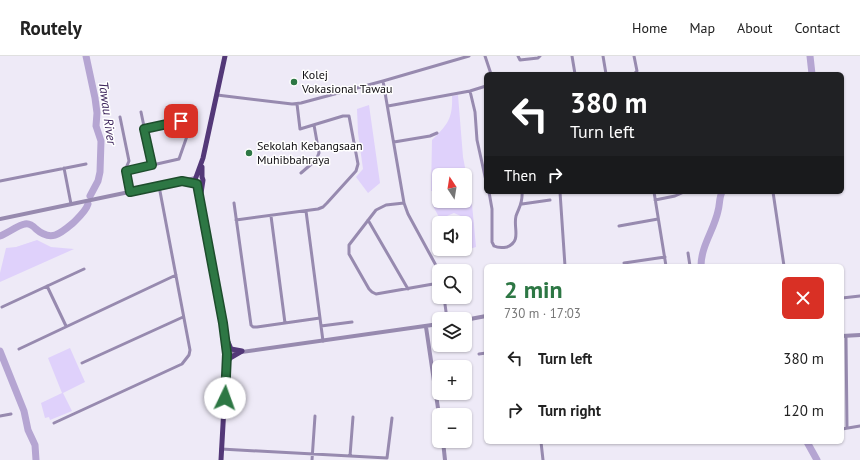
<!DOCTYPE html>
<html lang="en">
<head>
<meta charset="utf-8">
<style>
	:root { --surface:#fff; --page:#f6f6f6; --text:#222; --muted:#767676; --line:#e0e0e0; --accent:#2d7744 }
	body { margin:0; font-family:"PT Sans",sans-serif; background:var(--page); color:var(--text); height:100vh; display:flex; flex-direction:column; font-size:15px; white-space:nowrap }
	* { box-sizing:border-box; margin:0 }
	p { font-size:13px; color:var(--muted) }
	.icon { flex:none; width:22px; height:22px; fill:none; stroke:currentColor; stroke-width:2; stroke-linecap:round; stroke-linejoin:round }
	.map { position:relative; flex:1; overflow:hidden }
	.panel { position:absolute; left:484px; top:208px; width:360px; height:180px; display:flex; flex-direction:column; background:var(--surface); border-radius:6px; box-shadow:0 1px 3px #0004 }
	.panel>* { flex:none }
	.hud { position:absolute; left:484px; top:16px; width:360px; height:122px; border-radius:6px; box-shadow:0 1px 3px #0004; background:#202124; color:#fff; overflow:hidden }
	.needle { width:26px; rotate:348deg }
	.tools { position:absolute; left:432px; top:112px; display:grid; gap:8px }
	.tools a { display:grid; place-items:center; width:40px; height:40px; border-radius:6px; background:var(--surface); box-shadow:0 1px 3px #0004; font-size:20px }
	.pin { position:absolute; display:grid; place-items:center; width:34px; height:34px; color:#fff; margin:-17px; border-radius:8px; box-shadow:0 2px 6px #0006 }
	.me { position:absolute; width:44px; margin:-22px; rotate:3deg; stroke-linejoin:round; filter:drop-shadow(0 0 3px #0008) }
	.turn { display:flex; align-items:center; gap:14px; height:84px; padding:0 20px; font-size:18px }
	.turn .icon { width:52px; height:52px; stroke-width:2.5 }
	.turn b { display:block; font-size:28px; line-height:34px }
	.then { display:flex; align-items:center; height:38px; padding:0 20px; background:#0003; gap:8px; font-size:15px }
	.round { display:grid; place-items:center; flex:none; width:42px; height:42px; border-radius:6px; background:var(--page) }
	.overview { display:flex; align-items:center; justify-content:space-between; height:68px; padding:0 20px }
	h1 { font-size:24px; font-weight:600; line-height:30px; color:var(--accent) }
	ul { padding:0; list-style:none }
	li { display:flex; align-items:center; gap:12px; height:52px; padding:0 20px }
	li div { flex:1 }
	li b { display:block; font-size:15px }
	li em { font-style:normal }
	header { display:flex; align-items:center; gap:24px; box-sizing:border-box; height:56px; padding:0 20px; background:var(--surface); border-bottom:1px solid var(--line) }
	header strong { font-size:19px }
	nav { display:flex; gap:22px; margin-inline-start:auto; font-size:14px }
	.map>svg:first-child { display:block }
	.green { fill:#dfd1fb }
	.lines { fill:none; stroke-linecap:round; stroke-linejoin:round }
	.river { stroke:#b5a5d2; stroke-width:7 }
	.minor { stroke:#978aaf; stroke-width:3 }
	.tertiary { stroke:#978aaf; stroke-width:4 }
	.primary { stroke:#533878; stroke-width:5 }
	.route-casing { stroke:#1d4d2c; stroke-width:10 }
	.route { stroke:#2d7744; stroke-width:7 }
	.poi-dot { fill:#2d7744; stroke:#fff; stroke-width:1.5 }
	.labels { text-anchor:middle; stroke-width:3; stroke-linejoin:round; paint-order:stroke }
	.poi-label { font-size:12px; fill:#0e0c10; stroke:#fff; text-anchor:start }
	.water-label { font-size:13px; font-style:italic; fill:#3e265d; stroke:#fff }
</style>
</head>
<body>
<header>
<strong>Routely</strong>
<nav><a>Home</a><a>Map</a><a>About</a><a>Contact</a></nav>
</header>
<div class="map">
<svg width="860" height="404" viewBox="0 0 860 404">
	<rect width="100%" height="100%" fill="#eeeaf7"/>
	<path class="green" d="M458,39L463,101L472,148L476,191L466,194L465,193V167H461L465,162L454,157L440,163L432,148L443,146V145H465V119H439V135H431L432,84C447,69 453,63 452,40Z
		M369,49L380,127L368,137L356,121L363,113L358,77L357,53Z
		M37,184L51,191L74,193L0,226V217L6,192L16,191Z
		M70,292L85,326L63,337L72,355L50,364L49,361L45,362L41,347L62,337L48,302Z"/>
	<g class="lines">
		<path class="river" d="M86,0L95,42L97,57L96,70L101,85L100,116L98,125L90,140
			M810,0L812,18
			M0,180C6,178 20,168 25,168C29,167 33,170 36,173C51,186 60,178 73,167C79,161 86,155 88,148
			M701,210C701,190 714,174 718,155C720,148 719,142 722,136
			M0,295L24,355L28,374L35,389L36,404
			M807,386L817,404"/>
		<path class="minor" d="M485,0L491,18
			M518,0L520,4L538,2L540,0
			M572,0L575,18
			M603,0L606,18
			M634,18L637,15L634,0
			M383,25L404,147L408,158L439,215
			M470,35L475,56L477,84L486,125
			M217,39L292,48L301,47L383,25L469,0
			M388,50L470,35L486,30
			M141,56L152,109
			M120,61L129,105L126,112L130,136
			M144,73L193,63
			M394,86L430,80L437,77
			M64,112L71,148
			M126,115L179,103L193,63
			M301,117L316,104L319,97L314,69
			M0,125L86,108
			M489,136L492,153V186L494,190C498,192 502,192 507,191C522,185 513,172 516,160C519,151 523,147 522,136
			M560,136L565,210
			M654,136L666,210
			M773,136L784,210
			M655,144L675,140L684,136
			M234,147L251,269L253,271H257L320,262
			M404,147L386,149L376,154L349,189V198L369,233L372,236L376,238L439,227
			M522,148L550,144
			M306,155L323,285
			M271,160L285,267
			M236,164L318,153L323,151L327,147L356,115L358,108L349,60H343L300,73L297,48
			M368,164L408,233
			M619,170L658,163
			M688,197L690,210
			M624,207L665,201
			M47,230L66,270
			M444,241L447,263
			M842,242L860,240
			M2,251L84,213
			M321,270L352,266
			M846,280L847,372
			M19,293L176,219
			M479,298L486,297
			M82,307L183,261
			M0,360L11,358
			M54,367L182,308L189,299L190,294L159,130
			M842,373L860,370
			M541,386L543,404
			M221,393L387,402L392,362
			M350,400L353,361
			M312,404L315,360"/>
		<path class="tertiary" d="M0,163L196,122
			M465,264L486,260
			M426,271L439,359
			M842,280L860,279
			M227,298L439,268
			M443,385L445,404"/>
		<path class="primary" d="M201,137L203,124L202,121V111
			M228,286L231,293L242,295
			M228,306L230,302L242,295
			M221,404L227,298L223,267L201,148L195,124L203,102L225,0"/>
	</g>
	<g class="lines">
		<defs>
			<path id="route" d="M181,65L144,73L152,109L126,115L130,136L182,125L197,128L223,267L227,298L225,342"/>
		</defs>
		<use href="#route" class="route-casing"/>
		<use href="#route" class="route"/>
	</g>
	<g class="poi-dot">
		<circle cx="294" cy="26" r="4"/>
		<circle cx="249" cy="97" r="4"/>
	</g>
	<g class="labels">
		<g class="poi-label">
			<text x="302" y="23">Kolej<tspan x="302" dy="14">Vokasional Tawau</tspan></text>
			<text x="257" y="94">Sekolah Kebangsaan<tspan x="257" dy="14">Muhibbahraya</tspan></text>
		</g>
		<g class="water-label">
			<text transform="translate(108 57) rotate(82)" y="5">Tawau River</text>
		</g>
	</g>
</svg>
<div class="tools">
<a><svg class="needle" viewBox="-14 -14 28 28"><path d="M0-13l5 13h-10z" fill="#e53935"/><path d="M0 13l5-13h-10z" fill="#767676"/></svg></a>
<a><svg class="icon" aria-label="sound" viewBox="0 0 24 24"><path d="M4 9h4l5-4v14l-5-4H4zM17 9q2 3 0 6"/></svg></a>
<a><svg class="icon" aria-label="search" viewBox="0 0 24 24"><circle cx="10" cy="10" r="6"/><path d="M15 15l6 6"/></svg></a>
<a><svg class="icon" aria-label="layers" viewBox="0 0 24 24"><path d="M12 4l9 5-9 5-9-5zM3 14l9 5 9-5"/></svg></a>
<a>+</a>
<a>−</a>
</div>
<div class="pin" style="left:181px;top:65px;background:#d93025"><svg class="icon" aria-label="arrive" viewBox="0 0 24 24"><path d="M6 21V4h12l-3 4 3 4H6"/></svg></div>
<svg class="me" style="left:225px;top:342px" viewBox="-20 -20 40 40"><circle r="19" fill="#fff"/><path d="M0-13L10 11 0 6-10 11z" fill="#2d7744"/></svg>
<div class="hud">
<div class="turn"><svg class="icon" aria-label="left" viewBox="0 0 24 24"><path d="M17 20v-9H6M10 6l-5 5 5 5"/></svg><div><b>380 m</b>Turn left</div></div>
<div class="then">Then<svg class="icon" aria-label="right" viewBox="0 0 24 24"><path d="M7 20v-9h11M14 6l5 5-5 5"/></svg></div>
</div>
<section class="panel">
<div class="overview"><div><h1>2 min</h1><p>730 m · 17:03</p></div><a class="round" style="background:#d93025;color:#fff"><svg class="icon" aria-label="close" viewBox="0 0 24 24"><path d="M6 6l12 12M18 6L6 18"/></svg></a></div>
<ul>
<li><svg class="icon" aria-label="left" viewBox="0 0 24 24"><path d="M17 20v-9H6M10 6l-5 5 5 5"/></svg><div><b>Turn left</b></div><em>380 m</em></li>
<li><svg class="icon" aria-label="right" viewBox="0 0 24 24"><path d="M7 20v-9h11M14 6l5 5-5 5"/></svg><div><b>Turn right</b></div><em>120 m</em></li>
</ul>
</section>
</div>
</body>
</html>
